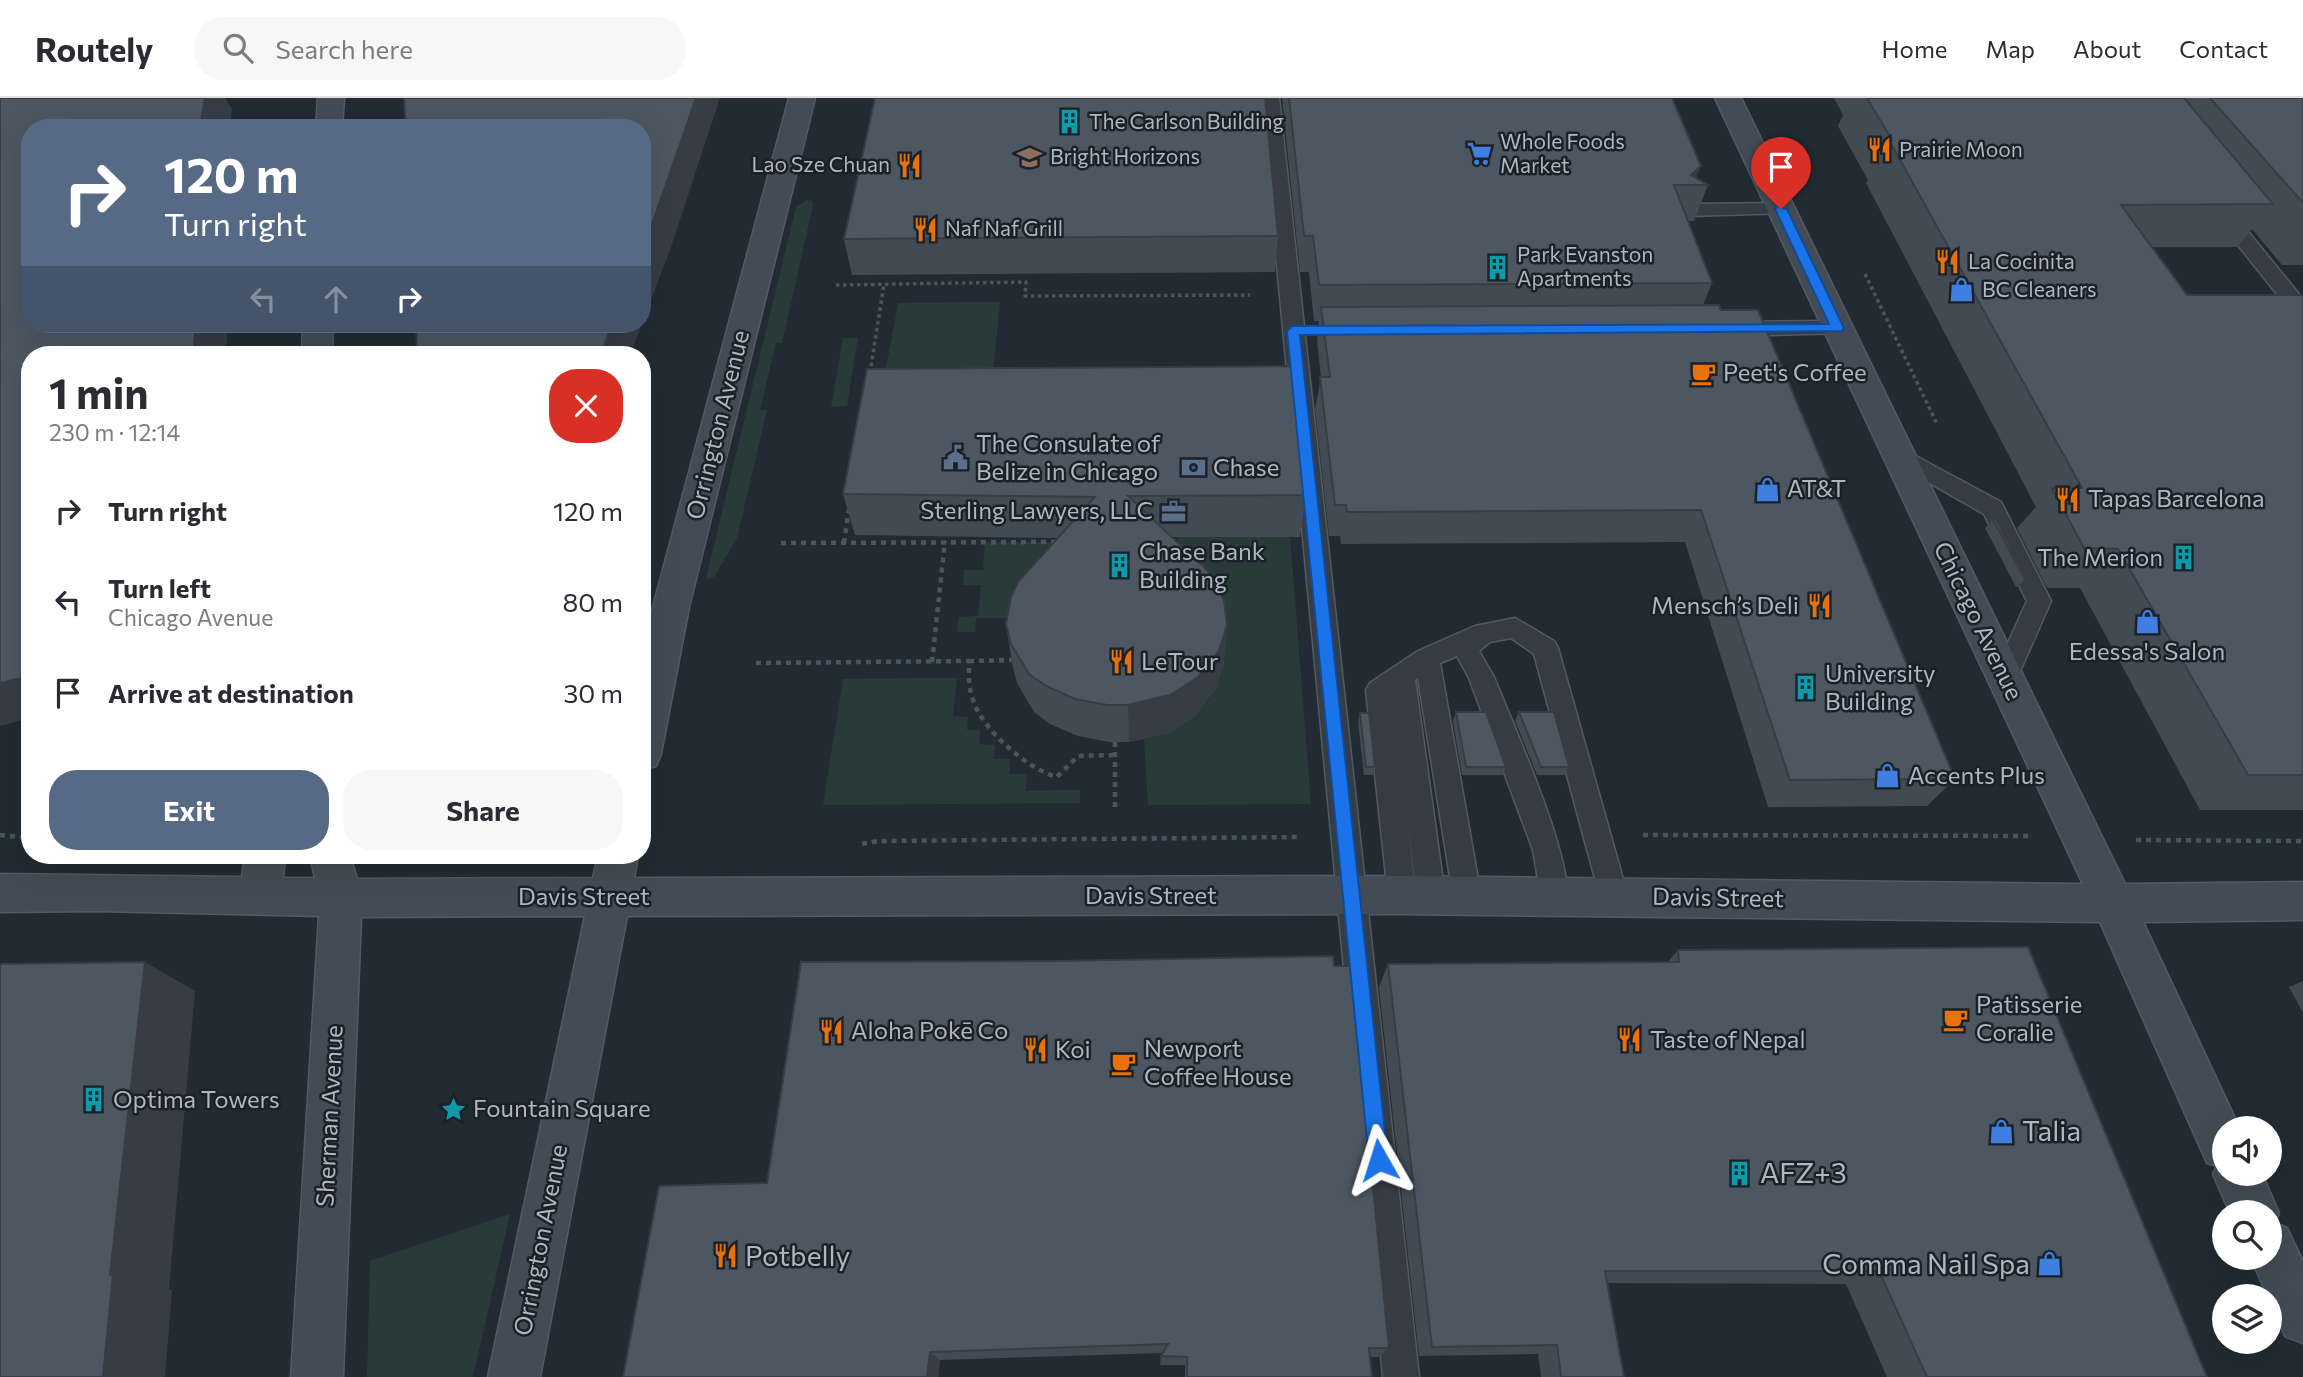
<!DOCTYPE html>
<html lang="en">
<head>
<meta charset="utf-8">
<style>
	:root { --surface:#fff; --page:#f7f7f7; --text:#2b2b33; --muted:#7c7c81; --line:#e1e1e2; --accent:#566a85 }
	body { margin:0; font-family:Commissioner,sans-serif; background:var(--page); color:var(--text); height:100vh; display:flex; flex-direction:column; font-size:26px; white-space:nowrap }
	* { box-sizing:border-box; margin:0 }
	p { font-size:23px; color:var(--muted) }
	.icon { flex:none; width:38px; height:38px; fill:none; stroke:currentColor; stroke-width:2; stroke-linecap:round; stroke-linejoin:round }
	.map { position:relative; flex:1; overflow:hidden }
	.drawer { position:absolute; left:21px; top:248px; width:630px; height:518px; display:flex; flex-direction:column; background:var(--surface); border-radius:28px; box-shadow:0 7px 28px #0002 }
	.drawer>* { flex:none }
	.hud { position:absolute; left:21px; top:21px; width:630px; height:214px; border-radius:28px; box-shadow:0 7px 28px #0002; background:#566a85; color:#fff; overflow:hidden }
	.fabs { position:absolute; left:2212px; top:1018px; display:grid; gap:14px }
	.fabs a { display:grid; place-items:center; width:70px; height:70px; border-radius:50%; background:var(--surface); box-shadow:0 7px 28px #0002; font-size:35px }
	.pin { position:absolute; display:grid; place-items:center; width:60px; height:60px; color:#fff; margin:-72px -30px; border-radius:50% 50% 50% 0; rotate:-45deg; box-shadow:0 0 7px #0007 }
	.pin .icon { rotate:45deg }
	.me { position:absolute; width:77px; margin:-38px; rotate:354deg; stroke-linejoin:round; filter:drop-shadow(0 0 5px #0008) }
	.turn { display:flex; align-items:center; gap:24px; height:147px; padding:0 28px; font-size:32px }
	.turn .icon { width:91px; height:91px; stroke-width:2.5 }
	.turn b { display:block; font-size:49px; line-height:60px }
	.lanes { display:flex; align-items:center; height:66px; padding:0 28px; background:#0003; justify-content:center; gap:35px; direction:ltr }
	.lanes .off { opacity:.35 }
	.round { display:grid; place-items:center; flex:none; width:74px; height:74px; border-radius:28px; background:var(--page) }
	.headline { display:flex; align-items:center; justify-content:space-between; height:119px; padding:0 28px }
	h1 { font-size:42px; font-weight:700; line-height:52px }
	.button { display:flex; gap:14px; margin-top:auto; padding:14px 28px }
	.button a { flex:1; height:80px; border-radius:28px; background:var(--accent); color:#fff; font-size:28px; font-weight:700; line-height:80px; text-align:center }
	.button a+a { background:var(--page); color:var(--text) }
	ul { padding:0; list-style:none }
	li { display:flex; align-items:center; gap:21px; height:91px; padding:0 28px }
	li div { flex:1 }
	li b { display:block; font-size:26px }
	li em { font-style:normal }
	header { display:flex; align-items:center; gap:42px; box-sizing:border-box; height:98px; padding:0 35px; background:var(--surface); border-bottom:2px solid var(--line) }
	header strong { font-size:33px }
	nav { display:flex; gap:38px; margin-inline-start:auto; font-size:24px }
	.search { width:490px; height:63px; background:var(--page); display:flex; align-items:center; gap:18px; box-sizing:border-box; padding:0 24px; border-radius:28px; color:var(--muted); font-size:26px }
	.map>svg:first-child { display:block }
	.green { fill:#293b39 }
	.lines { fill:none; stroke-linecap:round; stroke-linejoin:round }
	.lane-casing { stroke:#525a62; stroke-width:3 }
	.secondary-casing { stroke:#525a62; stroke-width:3 }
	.path-far1 { stroke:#485859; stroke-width:3.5; stroke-dasharray:3.5 3.5; stroke-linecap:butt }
	.path { stroke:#485859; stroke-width:4.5; stroke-dasharray:5 5; stroke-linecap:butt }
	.lane { fill:#353c44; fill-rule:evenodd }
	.secondary { fill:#434c56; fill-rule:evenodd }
	.wall { fill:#424b54 }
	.shaded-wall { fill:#363d45 }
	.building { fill:#4d5762; stroke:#363d45; stroke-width:2 }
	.route { fill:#1a73e8; stroke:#114b97; stroke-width:2 }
	.labels { text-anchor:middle; stroke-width:5; stroke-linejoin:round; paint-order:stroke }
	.far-poi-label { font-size:21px; fill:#afb7c1; stroke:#1a2128; text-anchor:start }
	.poi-label { font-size:24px; fill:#afb7c1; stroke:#1a2128; text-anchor:start }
	.street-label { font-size:24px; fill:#afb7c1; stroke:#1a2128 }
	.near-poi-label { font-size:28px; fill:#afb7c1; stroke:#1a2128; text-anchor:start }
</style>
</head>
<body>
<header>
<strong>Routely</strong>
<div class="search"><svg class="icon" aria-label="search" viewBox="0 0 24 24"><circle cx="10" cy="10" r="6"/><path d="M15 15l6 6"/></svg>Search here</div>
<nav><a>Home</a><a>Map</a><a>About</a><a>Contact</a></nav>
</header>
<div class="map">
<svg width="2303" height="1279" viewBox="0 0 2303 1279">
	<rect width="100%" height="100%" fill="#222b33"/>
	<path class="green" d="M807,102L812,103L813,107L782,245H776L760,312H767L737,440L714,479L709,481L706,480L796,109Z
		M1000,204L990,305L878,314L898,205Z
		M843,240H858L847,308L831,309Z
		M1290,438L1311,706L1148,707L1144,641C1186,635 1224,599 1224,556L1180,493L1178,439Z
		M985,444H1061L1027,520H976L975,534H957L959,519L978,518L981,487H963L964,472H983Z
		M957,580L953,618L968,619L967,632H980L979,646L995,647L994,661H1010L1009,676H1027L1026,693L1080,692V705L823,707L843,581Z
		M510,1116L473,1279H367L370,1163Z"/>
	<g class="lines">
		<defs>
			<path id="lane" d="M1261,0H1279L1419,1279H1383Z
				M1781,105L1791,111L1788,115L1689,118L1679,112L1689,106Z
				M2221,107L2228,109L2303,201V222L2296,220L2214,117L2211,113L2214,109Z
				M1837,223L1844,225L1847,230L1844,235L1729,238L1722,236L1719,231L1722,226L1729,224Z
				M1899,349L2001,404L2051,503L2014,587L2005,590L1996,587L1992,580L2027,503L1984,416L1891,363L1888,357L1891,351Z
				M1515,520L1554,543L1558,550L1628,799L1624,808L1614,812L1604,808L1600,799L1534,556L1511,540L1490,544L1479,553L1494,579C1510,620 1580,774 1565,808L1555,812L1545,808L1541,799L1533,752L1469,580L1457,558L1440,565L1481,798L1477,807L1467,811L1457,807L1453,798L1418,580L1415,582L1445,798L1441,807L1431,811L1421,807L1417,798L1407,719L1416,797L1412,806L1402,810L1392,806L1388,797L1366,592L1370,585L1418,553L1475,528Z"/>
			<path id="secondary" d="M318,0H344L342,30H316Z
				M789,0H815L689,509L661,656L656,668L642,672V561L653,509Z
				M1715,0H1741L2125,786L2303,784V822L2143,824L2240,1031H2224V1076H2262L2279,1115L2275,1125L2287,1130L2303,1164V1245L2285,1238L2251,1160H2270V1115H2230L2213,1076L2217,1068L2207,1065L2100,824L1402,816L627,818L540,1279H488L585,818L361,819L343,1279H291L319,818L97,813L0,814V776L242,779L245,758H285L283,780H315L310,758H350L357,781L593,780L598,758H638L634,780L1402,778L2083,786Z
				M303,226H333L332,257H302Z"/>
		</defs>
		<use href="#lane" class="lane-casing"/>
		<use href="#secondary" class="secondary-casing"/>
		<path class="path-far1" d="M1865,176L1937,326
			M836,187L1026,184L1025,198L1250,197
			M870,275L884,186"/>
		<path class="path" d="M781,445L1060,444
			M844,445L849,411
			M969,563L1013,562
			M932,564L945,443
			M756,565L969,563C969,576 968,589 973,602C982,631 1027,671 1057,679L1078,658L1116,657
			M1115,644V714
			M0,737L30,740
			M1643,737L2029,738
			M2136,742L2303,743
			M862,746L878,743L1301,739"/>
		<use href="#lane" class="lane"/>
		<use href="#secondary" class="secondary"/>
	</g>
	<path class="wall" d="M1282,0H1672L1696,80L1708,87L1694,123H1688L1712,185L1703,207L1955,681L1927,708L1768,709L1685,444L1341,446L1340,438H1329L1315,311L1321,279L1317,243L1319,223H1314L1309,174H1300Z
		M1834,0H2303V167H2282L2252,131L2237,149H2152L2187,197H2303V712H2200L2080,490H2047L2017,430L2036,409L1866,85L1868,82L1838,28L1843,17Z
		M1278,138L1275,174L852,177L844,141Z
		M843,396L1306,397L1300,439H1172L1224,566L1216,591L1196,617L1170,635L1129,644H1109L1078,638L1050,626L1034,614L1017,585L1012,565L1006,526L1058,440L855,437Z
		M1993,421L2026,480L2017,489H2016L1985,430Z
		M1456,614L1506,669L1502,677H1462L1453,623Z
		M1519,614L1569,669L1564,677H1537L1515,623Z
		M1360,615L1375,669L1373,677H1364L1358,624Z
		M1678,852L2207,1279H1887L1846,1186L1607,1185L1624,1279H1541L1538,1256L1419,1258L1379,889L1388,866L1668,864Z
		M1334,868L1389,1250L1378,1259H1370L1372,1279H1185V1267H1160L1161,1258L1163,1255L940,1262L938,1279L767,1085Z
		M2303,883V915L2289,889Z"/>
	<path class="shaded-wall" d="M205,0H225L232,11L230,30H200Z
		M696,0H720L669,155L642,225V150Z
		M1701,68L1693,87L1691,77Z
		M196,226H228L226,257H193Z
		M612,226H642L630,257H601Z
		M1227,527L1224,566L1216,591L1196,617L1170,635L1129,644L1128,607Z
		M30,578V620L0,628V585Z
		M145,864L195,893L169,1191L172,1192L165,1279H103L110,1177Z
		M930,1254L940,1262L938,1279H927Z"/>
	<path class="building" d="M0,0H205L200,30H30V226H196L193,257H30V578L0,585Z
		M404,0H696L655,118L642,150V30H406Z
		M875,0H1265L1278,138L844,141Z
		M1289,0H1672L1701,68L1691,77L1708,87H1674L1712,185L1319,187L1313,138H1304Z
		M1867,0H2184L2273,106L2121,107L2187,197H2303V677H2248L2118,451L2084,450L2052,390H2082L1889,42H1892Z
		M2210,0H2303V105Z
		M1719,207L1721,212H1758L1955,681L1790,682L1701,412L1347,414L1346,407H1335L1320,279H1330L1321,209Z
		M416,226H612L601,257H417Z
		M1293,268L1306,397L1128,398L1207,472L1224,502L1227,527L1219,553L1198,579L1170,597L1128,607H1107L1075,601L1046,588L1029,576L1011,546L1006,526L1011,499L1018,484L1095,399L843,396L867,271Z
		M1993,421H1996L2026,480H2024Z
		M1456,614H1486L1506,669H1466Z
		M1519,614H1554L1569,669H1541Z
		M1360,615H1369L1375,669H1366Z
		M2028,849L2207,1279H1927L1879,1173H1605L1624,1279H1561L1557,1247L1432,1249L1388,866L1679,864L1678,852Z
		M1333,858L1334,868H1351L1389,1250H1369L1372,1279H1187V1259L1161,1258L1168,1246L930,1254L927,1279H623L659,1088L767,1085L801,864L1061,863Z
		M145,864L110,1177L113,1176L103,1279H0V866Z"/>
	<path class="route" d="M1777,108L1787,111L1844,230L1842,233L1300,237L1388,1062L1386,1069L1379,1072L1372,1069L1369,1062L1287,233L1293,228L1829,226L1775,111Z"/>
	<defs>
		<symbol id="building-bare" viewBox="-9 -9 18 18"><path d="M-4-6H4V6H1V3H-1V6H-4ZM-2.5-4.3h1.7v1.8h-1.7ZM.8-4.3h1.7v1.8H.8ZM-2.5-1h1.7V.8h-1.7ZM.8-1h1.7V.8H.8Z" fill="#0f9aa8" stroke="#1a2128" stroke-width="2.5" paint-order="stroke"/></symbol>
		<symbol id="restaurant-bare" viewBox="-9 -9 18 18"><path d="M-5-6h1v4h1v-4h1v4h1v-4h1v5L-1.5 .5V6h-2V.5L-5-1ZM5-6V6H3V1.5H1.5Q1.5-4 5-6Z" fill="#e8710a" stroke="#1a2128" stroke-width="2.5" paint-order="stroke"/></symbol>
		<symbol id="supermarket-bare" viewBox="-9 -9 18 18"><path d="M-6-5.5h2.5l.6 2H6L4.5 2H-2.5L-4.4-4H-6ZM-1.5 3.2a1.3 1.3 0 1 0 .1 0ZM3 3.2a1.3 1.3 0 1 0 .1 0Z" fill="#3f7fe0" stroke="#1a2128" stroke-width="2.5" paint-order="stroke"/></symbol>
		<symbol id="school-bare" viewBox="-9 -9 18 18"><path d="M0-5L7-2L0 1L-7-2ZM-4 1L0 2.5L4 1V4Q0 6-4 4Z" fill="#8d6e63" stroke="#1a2128" stroke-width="2.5" paint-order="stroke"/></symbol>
		<symbol id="shop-bare" viewBox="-9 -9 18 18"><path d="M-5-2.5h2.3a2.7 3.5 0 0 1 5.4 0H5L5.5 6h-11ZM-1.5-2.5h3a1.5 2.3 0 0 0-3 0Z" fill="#3f7fe0" stroke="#1a2128" stroke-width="2.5" paint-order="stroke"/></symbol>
		<symbol id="cafe-bare" viewBox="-9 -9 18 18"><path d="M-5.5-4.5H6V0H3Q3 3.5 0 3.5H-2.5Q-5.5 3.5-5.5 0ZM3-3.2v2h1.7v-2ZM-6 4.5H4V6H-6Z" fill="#e8710a" stroke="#1a2128" stroke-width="2.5" paint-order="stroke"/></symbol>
		<symbol id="civic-bare" viewBox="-9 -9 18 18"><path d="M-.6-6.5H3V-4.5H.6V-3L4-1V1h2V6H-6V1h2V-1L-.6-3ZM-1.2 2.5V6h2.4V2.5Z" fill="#5c6f8a" stroke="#1a2128" stroke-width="2.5" paint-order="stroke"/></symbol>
		<symbol id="bank-bare" viewBox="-9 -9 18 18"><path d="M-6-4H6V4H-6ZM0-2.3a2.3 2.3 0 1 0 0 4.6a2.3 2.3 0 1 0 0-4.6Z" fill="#5c6f8a" stroke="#1a2128" stroke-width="2.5" paint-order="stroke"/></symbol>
		<symbol id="office-bare" viewBox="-9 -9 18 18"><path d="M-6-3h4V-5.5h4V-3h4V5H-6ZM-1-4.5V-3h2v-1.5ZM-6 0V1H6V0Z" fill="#5c6f8a" stroke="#1a2128" stroke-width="2.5" paint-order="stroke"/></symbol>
		<symbol id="sight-bare" viewBox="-9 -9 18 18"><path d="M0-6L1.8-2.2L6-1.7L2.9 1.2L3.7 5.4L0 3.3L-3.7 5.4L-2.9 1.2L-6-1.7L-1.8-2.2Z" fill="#0f9aa8" stroke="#1a2128" stroke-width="2.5" paint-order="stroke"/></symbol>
	</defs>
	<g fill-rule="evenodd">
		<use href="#building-bare" x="1052" y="6" width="35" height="35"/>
		<use href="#restaurant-bare" x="1862" y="34" width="35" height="35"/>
		<use href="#supermarket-bare" x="1462" y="38" width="35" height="35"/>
		<use href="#school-bare" x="1012" y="42" width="35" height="35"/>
		<use href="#restaurant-bare" x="892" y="50" width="35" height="35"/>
		<use href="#restaurant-bare" x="908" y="114" width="35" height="35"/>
		<use href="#restaurant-bare" x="1930" y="146" width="35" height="35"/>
		<use href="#building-bare" x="1480" y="152" width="35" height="35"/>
		<use href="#shop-bare" x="1944" y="174" width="35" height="35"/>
		<use href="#cafe-bare" x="1686" y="258" width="35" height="35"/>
		<use href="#civic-bare" x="938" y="342" width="35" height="35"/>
		<use href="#bank-bare" x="1176" y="352" width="35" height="35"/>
		<use href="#shop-bare" x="1750" y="374" width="35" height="35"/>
		<use href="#restaurant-bare" x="2050" y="384" width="35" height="35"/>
		<use href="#office-bare" x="1156" y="396" width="35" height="35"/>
		<use href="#building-bare" x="2166" y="442" width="35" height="35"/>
		<use href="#building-bare" x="1102" y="450" width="35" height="35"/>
		<use href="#restaurant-bare" x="1802" y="490" width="35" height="35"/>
		<use href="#shop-bare" x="2130" y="506" width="35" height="35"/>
		<use href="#restaurant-bare" x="1104" y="546" width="35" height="35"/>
		<use href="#building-bare" x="1788" y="572" width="35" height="35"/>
		<use href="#shop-bare" x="1870" y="660" width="35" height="35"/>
		<use href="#cafe-bare" x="1938" y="904" width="35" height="35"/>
		<use href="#restaurant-bare" x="814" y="916" width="35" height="35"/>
		<use href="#restaurant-bare" x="1612" y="924" width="35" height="35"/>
		<use href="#restaurant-bare" x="1018" y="934" width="35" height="35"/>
		<use href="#cafe-bare" x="1106" y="948" width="35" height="35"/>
		<use href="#building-bare" x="76" y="984" width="35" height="35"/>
		<use href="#sight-bare" x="436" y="994" width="35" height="35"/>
		<use href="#shop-bare" x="1984" y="1016" width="35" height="35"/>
		<use href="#building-bare" x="1722" y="1058" width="35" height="35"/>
		<use href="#restaurant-bare" x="708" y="1140" width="35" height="35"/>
		<use href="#shop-bare" x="2032" y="1148" width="35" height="35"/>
	</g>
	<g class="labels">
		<g class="far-poi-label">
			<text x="1089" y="31">The Carlson Building</text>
			<text x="1500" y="51">Whole Foods<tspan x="1500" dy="24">Market</tspan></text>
			<text x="1899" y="59">Prairie Moon</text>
			<text x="1050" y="66">Bright Horizons</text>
			<text x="890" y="74" text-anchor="end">Lao Sze Chuan</text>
			<text x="945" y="138">Naf Naf Grill</text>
			<text x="1517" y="164">Park Evanston<tspan x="1517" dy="24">Apartments</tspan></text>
			<text x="1968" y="171">La Cocinita</text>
			<text x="1982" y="199">BC Cleaners</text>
		</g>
		<g class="poi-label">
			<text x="1723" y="283">Peet's Coffee</text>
			<text x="976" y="354">The Consulate of<tspan x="976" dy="28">Belize in Chicago</tspan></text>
			<text x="1213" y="378">Chase</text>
			<text x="1787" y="399">AT&amp;T</text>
			<text x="2088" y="409">Tapas Barcelona</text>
			<text x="1153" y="421" text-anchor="end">Sterling Lawyers, LLC</text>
			<text x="1139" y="462">Chase Bank<tspan x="1139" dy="28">Building</tspan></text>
			<text x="2163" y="468" text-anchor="end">The Merion</text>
			<text x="1799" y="516" text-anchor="end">Mensch’s Deli</text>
			<text x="2147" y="562" text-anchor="middle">Edessa's Salon</text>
			<text x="1141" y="572">LeTour</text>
			<text x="1825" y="584">University<tspan x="1825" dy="28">Building</tspan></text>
			<text x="1908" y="686">Accents Plus</text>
			<text x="1976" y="915">Patisserie<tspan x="1976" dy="28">Coralie</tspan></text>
			<text x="851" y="941">Aloha Pokē Co</text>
			<text x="1650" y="950">Taste of Nepal</text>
			<text x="1144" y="959">Newport<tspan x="1144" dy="28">Coffee House</tspan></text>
			<text x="1055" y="960">Koi</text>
			<text x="113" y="1010">Optima Towers</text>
			<text x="473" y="1019">Fountain Square</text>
		</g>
		<g class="street-label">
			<text transform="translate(718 327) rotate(-76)" y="8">Orrington Avenue</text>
			<text transform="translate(1978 523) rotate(64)" y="8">Chicago Avenue</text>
			<text x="1151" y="806">Davis Street</text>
			<text x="584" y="807">Davis Street</text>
			<text transform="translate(1718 800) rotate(1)" y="8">Davis Street</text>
			<text transform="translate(330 1018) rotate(-87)" y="8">Sherman Avenue</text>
			<text transform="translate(541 1142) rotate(-79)" y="8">Orrington Avenue</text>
		</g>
		<g class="near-poi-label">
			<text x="2022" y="1043">Talia</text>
			<text x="1760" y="1085">AFZ+3</text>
			<text x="745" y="1168">Potbelly</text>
			<text x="2030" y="1176" text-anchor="end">Comma Nail Spa</text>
		</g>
	</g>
</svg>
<div class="fabs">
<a><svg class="icon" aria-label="sound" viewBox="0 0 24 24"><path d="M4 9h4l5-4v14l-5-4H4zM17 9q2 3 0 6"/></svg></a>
<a><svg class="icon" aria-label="search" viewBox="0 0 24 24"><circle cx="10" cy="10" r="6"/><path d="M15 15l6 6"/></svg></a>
<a><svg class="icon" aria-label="layers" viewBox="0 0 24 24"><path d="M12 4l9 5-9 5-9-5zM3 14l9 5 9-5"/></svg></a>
</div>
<div class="pin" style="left:1781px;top:111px;background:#d93025"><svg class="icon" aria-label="arrive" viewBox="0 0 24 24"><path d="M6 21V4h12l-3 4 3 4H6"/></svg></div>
<svg class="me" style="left:1379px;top:1062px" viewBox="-20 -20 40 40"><path d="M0-17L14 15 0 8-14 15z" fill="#1a73e8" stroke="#fff" stroke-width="4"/></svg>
<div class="hud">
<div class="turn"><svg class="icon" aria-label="right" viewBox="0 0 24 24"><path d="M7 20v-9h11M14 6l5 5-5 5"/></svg><div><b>120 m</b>Turn right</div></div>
<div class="lanes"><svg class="icon off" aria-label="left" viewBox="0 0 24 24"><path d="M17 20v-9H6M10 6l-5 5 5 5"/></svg><svg class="icon off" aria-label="ahead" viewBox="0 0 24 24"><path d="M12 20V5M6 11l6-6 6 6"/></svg><svg class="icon" aria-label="right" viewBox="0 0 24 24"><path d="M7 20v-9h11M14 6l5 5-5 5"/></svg></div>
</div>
<section class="drawer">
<div class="headline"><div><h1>1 min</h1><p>230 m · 12:14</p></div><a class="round" style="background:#d93025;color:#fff"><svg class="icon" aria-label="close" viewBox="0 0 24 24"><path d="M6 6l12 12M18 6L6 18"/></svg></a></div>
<ul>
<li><svg class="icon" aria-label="right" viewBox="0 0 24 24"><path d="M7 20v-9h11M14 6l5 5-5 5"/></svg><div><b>Turn right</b></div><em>120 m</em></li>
<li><svg class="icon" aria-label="left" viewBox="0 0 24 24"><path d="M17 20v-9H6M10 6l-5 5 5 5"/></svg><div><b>Turn left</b><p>Chicago Avenue</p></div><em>80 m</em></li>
<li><svg class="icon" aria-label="arrive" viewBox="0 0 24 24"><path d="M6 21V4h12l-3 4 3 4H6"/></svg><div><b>Arrive at destination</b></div><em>30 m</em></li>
</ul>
<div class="button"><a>Exit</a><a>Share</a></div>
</section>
</div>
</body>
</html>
